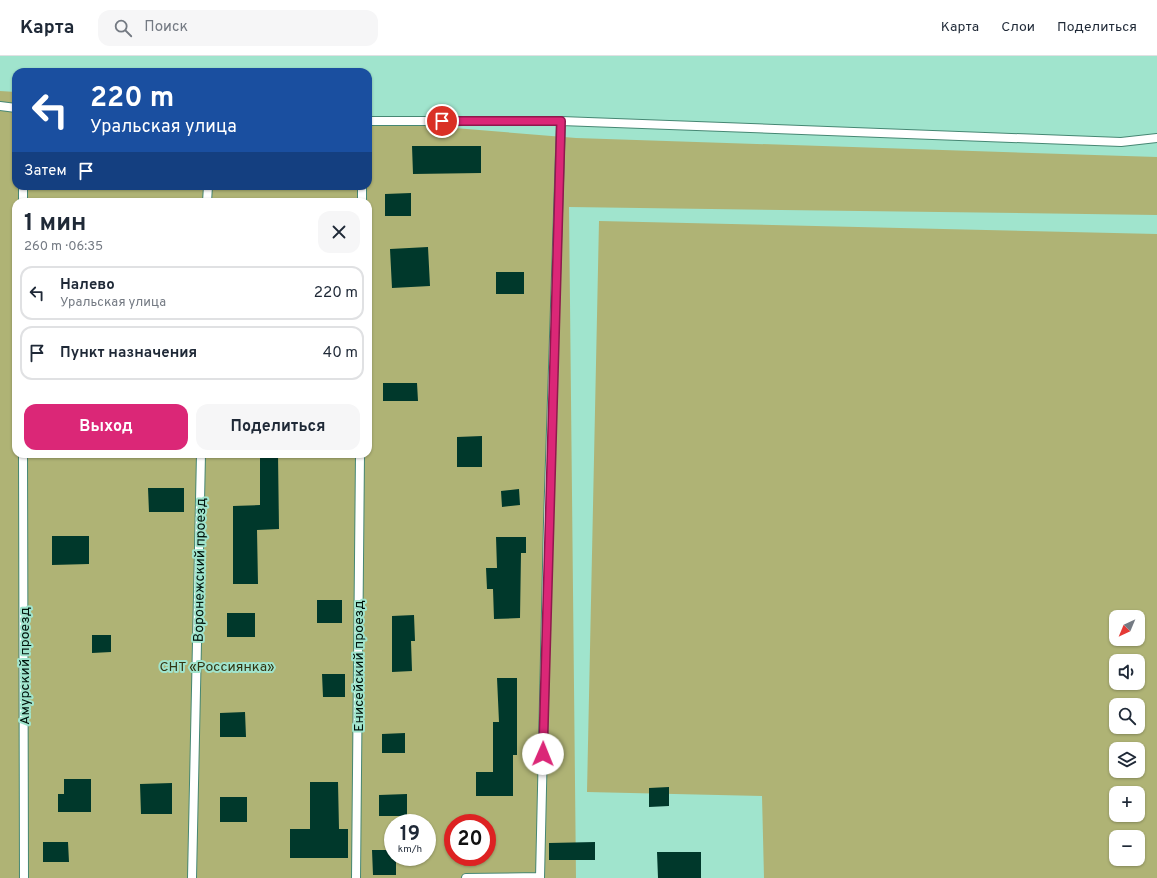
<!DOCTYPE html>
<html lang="ru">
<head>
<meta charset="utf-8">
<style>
	:root { --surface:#fff; --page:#f6f6f7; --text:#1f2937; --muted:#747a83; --line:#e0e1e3; --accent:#db2777 }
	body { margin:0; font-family:Overpass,sans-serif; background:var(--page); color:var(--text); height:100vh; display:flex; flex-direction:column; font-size:15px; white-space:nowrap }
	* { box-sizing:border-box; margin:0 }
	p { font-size:13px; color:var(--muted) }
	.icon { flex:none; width:22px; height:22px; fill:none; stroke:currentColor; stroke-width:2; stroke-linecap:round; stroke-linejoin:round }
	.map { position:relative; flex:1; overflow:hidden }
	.panel { position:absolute; left:12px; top:142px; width:360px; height:260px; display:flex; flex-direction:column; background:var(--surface); border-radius:12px; box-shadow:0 1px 3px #0004 }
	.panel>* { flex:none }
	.top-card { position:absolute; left:12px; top:12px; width:360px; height:122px; border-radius:12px; box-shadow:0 1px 3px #0004; background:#1a4fa0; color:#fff; overflow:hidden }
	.needle { width:26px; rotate:224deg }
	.fabs { position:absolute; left:1109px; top:554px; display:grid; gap:8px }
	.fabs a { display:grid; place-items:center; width:36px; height:36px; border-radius:8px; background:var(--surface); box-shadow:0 1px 3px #0004; font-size:20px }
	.speed { position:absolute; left:384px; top:758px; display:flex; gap:8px; font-size:20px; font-weight:700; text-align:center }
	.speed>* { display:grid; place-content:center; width:52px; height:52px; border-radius:50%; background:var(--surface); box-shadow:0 1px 3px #0004; line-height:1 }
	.speed small { font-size:10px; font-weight:400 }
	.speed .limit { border:6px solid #d22; background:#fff; color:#111 }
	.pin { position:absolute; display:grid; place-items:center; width:34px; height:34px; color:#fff; margin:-17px; border:2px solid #fff; border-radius:50%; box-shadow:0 1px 4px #0007 }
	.me { position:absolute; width:44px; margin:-22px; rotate:1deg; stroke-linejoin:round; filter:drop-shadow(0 0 3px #0008) }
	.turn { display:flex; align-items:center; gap:14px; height:84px; padding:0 12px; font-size:18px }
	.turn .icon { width:52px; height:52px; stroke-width:2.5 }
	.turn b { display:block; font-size:28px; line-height:34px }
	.then { display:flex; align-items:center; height:38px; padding:0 12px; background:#0003; gap:8px; font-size:15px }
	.round { display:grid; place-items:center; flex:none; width:42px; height:42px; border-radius:12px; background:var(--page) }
	.summary { display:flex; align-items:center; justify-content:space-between; height:68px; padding:0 12px }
	h1 { font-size:24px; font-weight:700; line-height:30px }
	.button { display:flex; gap:8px; margin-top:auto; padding:8px 12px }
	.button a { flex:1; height:46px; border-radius:12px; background:var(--accent); color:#fff; font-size:16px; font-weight:700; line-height:46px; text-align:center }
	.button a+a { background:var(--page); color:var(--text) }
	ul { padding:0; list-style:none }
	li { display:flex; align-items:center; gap:12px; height:54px; margin:0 8px 6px; padding:0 4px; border:2px solid var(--line); border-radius:12px }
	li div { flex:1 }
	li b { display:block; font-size:15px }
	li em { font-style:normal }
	header { display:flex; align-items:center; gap:24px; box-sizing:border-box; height:56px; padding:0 20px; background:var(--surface); border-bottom:1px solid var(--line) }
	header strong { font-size:19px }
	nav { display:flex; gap:22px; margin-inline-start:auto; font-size:14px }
	.search { width:280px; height:36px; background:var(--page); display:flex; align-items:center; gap:10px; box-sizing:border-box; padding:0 14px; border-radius:12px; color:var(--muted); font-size:15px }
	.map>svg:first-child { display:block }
	.green { fill:#afb375; fill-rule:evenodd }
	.building { fill:#00382b }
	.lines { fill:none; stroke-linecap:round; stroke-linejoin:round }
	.lane-casing { stroke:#468773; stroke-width:10 }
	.lane { stroke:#fff; stroke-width:8 }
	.route-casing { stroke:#8e194d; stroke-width:10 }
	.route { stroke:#db2777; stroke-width:7 }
	.labels { text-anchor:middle; stroke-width:4; stroke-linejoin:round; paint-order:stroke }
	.street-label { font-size:14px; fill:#00120b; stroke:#a0e4cd }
	.park-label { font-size:14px; fill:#333513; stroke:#a0e4cd }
</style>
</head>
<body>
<header>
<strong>Карта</strong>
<div class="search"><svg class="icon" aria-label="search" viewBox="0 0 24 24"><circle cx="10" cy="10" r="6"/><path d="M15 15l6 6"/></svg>Поиск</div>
<nav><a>Карта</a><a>Слои</a><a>Поделиться</a></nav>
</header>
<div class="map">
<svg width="1157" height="822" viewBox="0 0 1157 822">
	<rect width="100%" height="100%" fill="#a0e4cd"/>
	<path class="green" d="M0,35L16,36V130H368V65L576,82L1157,101V159L569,151L576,822H0ZM16,146H368V398H16ZM393,767H427V801H393ZM453,767H487V801H453Z
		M599,165L1157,178V822H764L762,740L587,736ZM1116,561H1138V583H1116ZM1116,605H1138V627H1116ZM1116,649H1138V671H1116ZM1116,693H1138V715H1116ZM1116,737H1138V759H1116ZM1116,781H1138V803H1116Z"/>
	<path class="building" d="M412,90H481V117L413,118Z
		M411,137V160H385V138Z
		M428,191L430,230L392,232L390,193Z
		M496,216H524V238H496Z
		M383,327H417L418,345H383Z
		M482,380V411H457V381Z
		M260,398H278L279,473L257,474L258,528H233V450L260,449Z
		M148,432H184V456H149Z
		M519,433L520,449L502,451L501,435Z
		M52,480H89V508L52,509Z
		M496,481H526V497H521L520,562L494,563L493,533H487L486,512H497Z
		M317,544H342V567H317Z
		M227,557H255V581H227Z
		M414,559L415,585H411L412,615L392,616V560Z
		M92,579H111V596L92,597Z
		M322,618H345V641H323Z
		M497,622H517V699H513V740H476V716H493V666H499Z
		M245,656L246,681H220V657Z
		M405,677V697H382V678Z
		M64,723H91V756H58V738H64Z
		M310,726H338L339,773H348V802H290V773H310Z
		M172,727V758H141L140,728Z
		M669,731V750L649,751V732Z
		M407,738V760H379V739Z
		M220,741H247V766H220Z
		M43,786H68L69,806H43Z
		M595,786V804H549V787Z
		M372,794H393V801H396V819H373Z
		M657,796H701V822H658Z"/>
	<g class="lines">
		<defs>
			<path id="lane" d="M0,50L16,52
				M368,65H561L548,466L540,822
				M561,65L1121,86L1157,82
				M23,130V146
				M207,146L208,130
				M362,146V130
				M23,398L24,822
				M192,822L201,398
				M356,822L360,398
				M466,822L540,821"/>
		</defs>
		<use href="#lane" class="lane-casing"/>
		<use href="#lane" class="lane"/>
	</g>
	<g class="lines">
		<defs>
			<path id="route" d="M442,65H561L543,698"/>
		</defs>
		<use href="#route" class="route-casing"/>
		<use href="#route" class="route"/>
	</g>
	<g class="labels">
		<g class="street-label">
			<text transform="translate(199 514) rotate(-89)" y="5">Воронежский проезд</text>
			<text transform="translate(24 610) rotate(-90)" y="5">Амурский проезд</text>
			<text transform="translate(358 610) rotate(-90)" y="5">Енисейский проезд</text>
		</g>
		<g class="park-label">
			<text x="217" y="615">СНТ «Россиянка»</text>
		</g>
	</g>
</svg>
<div class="fabs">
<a><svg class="needle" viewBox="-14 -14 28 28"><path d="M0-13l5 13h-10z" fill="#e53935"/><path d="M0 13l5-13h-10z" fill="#747a83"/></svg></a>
<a><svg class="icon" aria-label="sound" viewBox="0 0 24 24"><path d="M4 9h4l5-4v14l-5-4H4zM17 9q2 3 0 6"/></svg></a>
<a><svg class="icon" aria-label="search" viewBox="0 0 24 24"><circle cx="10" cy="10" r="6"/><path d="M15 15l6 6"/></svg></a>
<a><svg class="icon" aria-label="layers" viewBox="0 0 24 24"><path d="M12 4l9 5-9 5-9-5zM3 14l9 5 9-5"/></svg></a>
<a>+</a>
<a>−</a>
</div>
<div class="speed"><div>19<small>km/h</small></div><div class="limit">20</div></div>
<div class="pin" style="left:442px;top:65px;background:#d93025"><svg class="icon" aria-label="arrive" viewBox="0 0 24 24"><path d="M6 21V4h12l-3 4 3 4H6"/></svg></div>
<svg class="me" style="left:543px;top:698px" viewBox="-20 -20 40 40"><circle r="19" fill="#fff"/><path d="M0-13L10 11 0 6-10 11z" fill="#db2777"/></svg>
<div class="top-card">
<div class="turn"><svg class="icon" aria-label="left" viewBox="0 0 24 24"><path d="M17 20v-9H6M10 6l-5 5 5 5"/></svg><div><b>220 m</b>Уральская улица</div></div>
<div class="then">Затем<svg class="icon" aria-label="arrive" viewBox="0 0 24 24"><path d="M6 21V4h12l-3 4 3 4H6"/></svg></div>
</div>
<section class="panel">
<div class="summary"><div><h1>1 мин</h1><p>260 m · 06:35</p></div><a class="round"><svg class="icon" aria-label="close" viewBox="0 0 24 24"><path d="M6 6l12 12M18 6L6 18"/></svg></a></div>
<ul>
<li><svg class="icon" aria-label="left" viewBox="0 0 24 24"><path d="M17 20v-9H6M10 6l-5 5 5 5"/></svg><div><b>Налево</b><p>Уральская улица</p></div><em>220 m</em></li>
<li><svg class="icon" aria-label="arrive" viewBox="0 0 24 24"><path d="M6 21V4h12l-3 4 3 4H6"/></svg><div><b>Пункт назначения</b></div><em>40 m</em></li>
</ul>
<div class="button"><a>Выход</a><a>Поделиться</a></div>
</section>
</div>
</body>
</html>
